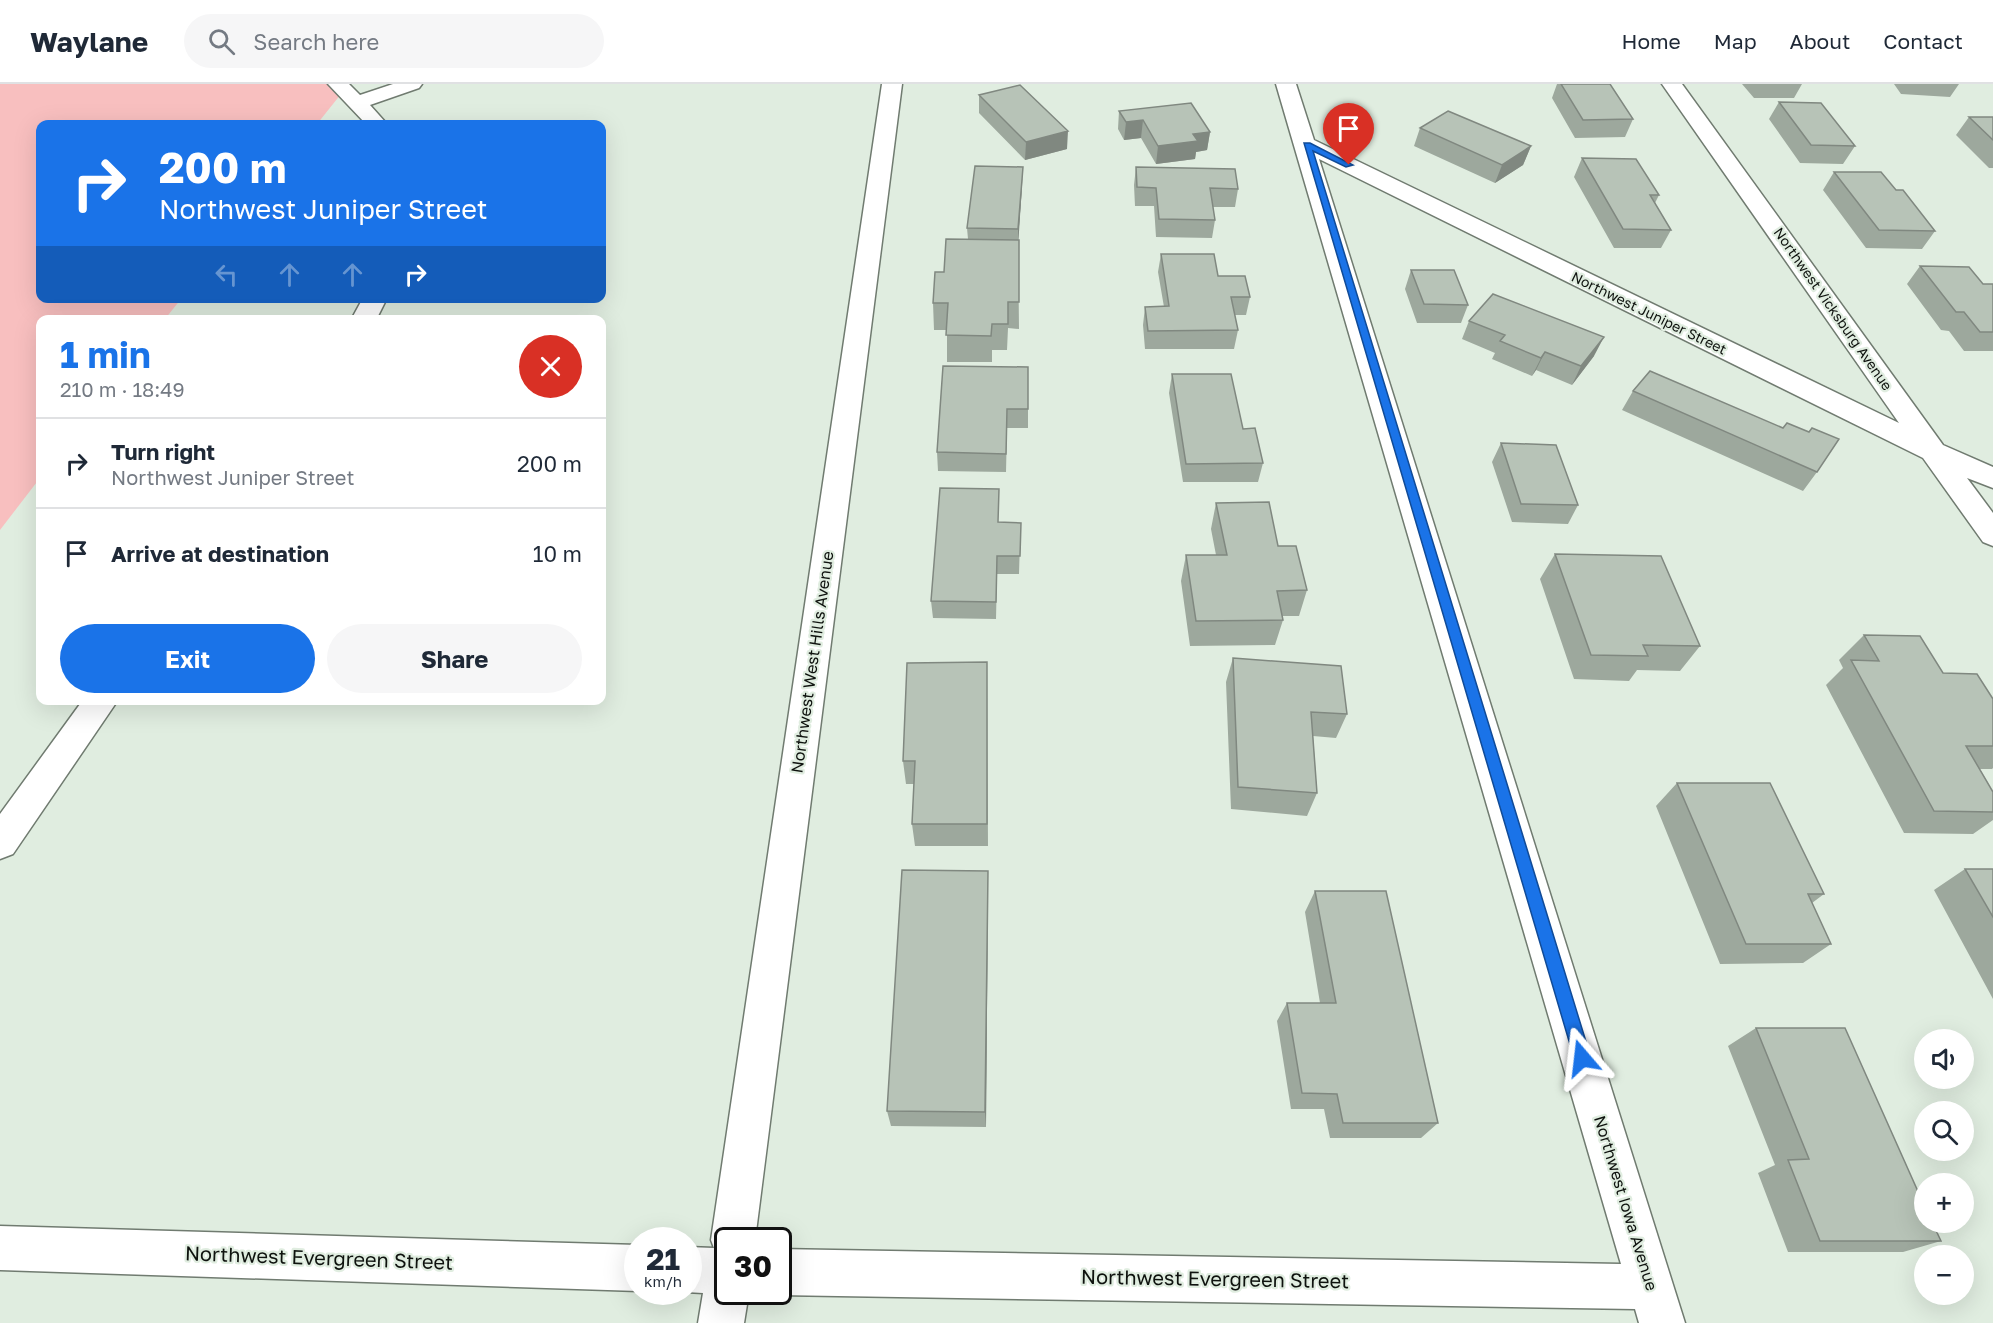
<!DOCTYPE html>
<html lang="en">
<head>
<meta charset="utf-8">
<style>
	:root { --surface:#fff; --page:#f6f6f7; --text:#1f2937; --muted:#747a83; --line:#e0e1e3; --accent:#1a73e8 }
	body { margin:0; font-family:"Golos Text",sans-serif; background:var(--page); color:var(--text); height:100vh; display:flex; flex-direction:column; font-size:22px; white-space:nowrap }
	* { box-sizing:border-box; margin:0 }
	p { font-size:20px; color:var(--muted) }
	.icon { flex:none; width:33px; height:33px; fill:none; stroke:currentColor; stroke-width:2; stroke-linecap:round; stroke-linejoin:round }
	.map { position:relative; flex:1; overflow:hidden }
	.sheet { position:absolute; left:36px; top:231px; width:570px; height:390px; display:flex; flex-direction:column; background:var(--surface); border-radius:12px; box-shadow:0 6px 24px #0002 }
	.sheet>* { flex:none }
	.top-card { position:absolute; left:36px; top:36px; width:570px; height:183px; border-radius:12px; box-shadow:0 6px 24px #0002; background:#1a73e8; color:#fff; overflow:hidden }
	.buttons { position:absolute; left:1914px; top:945px; display:grid; gap:12px }
	.buttons a { display:grid; place-items:center; width:60px; height:60px; border-radius:50%; background:var(--surface); box-shadow:0 6px 24px #0002; font-size:30px }
	.speed { position:absolute; left:624px; top:1143px; display:flex; gap:12px; font-size:30px; font-weight:700; text-align:center }
	.speed>* { display:grid; place-content:center; width:78px; height:78px; border-radius:50%; background:var(--surface); box-shadow:0 6px 24px #0002; line-height:1 }
	.speed small { font-size:15px; font-weight:400 }
	.speed .limit { border:3px solid #111; border-radius:9px; background:#fff; color:#111 }
	.pin { position:absolute; display:grid; place-items:center; width:51px; height:51px; color:#fff; margin:-62px -26px; border-radius:50% 50% 50% 0; rotate:-45deg; box-shadow:0 0 6px #0007 }
	.pin .icon { rotate:45deg }
	.me { position:absolute; width:66px; margin:-33px; rotate:343deg; stroke-linejoin:round; filter:drop-shadow(0 0 4px #0008) }
	.turn { display:flex; align-items:center; gap:21px; height:126px; padding:0 24px; font-size:27px }
	.turn .icon { width:78px; height:78px; stroke-width:2.5 }
	.turn b { display:block; font-size:42px; line-height:51px }
	.lanes { display:flex; align-items:center; height:57px; padding:0 24px; background:#0003; justify-content:center; gap:30px; direction:ltr }
	.lanes .off { opacity:.35 }
	.round { display:grid; place-items:center; flex:none; width:63px; height:63px; border-radius:32px; background:var(--page) }
	.headline { display:flex; align-items:center; justify-content:space-between; height:102px; padding:0 24px }
	h1 { font-size:36px; font-weight:700; line-height:45px; color:var(--accent) }
	.primary-button { display:flex; gap:12px; margin-top:auto; padding:12px 24px }
	.primary-button a { flex:1; height:69px; border-radius:36px; background:var(--accent); color:#fff; font-size:24px; font-weight:700; line-height:69px; text-align:center }
	.primary-button a+a { background:var(--page); color:var(--text) }
	ul { padding:0; list-style:none }
	li { display:flex; align-items:center; gap:18px; height:90px; padding:0 24px; border-top:2px solid var(--line) }
	li div { flex:1 }
	li b { display:block; font-size:22px }
	li em { font-style:normal }
	header { display:flex; align-items:center; gap:36px; box-sizing:border-box; height:84px; padding:0 30px; background:var(--surface); border-bottom:2px solid var(--line) }
	header strong { font-size:28px }
	nav { display:flex; gap:33px; margin-inline-start:auto; font-size:21px }
	.search { width:420px; height:54px; background:var(--page); display:flex; align-items:center; gap:15px; box-sizing:border-box; padding:0 21px; border-radius:33px; color:var(--muted); font-size:22px }
	.map>svg:first-child { display:block }
	.green { fill:#f8bfbf }
	.lines { fill:none; stroke-linecap:round; stroke-linejoin:round }
	.street-casing { stroke:#707b70; stroke-width:3 }
	.street { fill:#fff; fill-rule:evenodd }
	.wall { fill:#9da89d }
	.shaded-wall { fill:#808880 }
	.building { fill:#b7c3b7; stroke:#808880; stroke-width:1.5 }
	.route { fill:#1a73e8; stroke:#114b97; stroke-width:1.5 }
	.labels { text-anchor:middle; stroke-width:4.5; stroke-linejoin:round; paint-order:stroke }
	.far-street-label { font-size:14px; fill:#0e120e; stroke:#e0ede0 }
	.street-label { font-size:16px; fill:#0e120e; stroke:#e0ede0 }
	.near-street-label { font-size:20px; fill:#0e120e; stroke:#e0ede0 }
</style>
</head>
<body>
<header>
<strong>Waylane</strong>
<div class="search"><svg class="icon" aria-label="search" viewBox="0 0 24 24"><circle cx="10" cy="10" r="6"/><path d="M15 15l6 6"/></svg>Search here</div>
<nav><a>Home</a><a>Map</a><a>About</a><a>Contact</a></nav>
</header>
<div class="map">
<svg width="1993" height="1239" viewBox="0 0 1993 1239">
	<rect width="100%" height="100%" fill="#e0ede0"/>
	<path class="green" d="M0,0H349L317,40H40V214L181,215L165,235L40,236V394L0,446Z"/>
	<g class="lines">
		<defs>
			<path id="street" d="M328,0H349L360,11L393,0H422L419,4L370,21L387,40H366Z
				M882,0H902L755,1156H728V1208H749L744,1239H698L703,1209L685,1208H688V1163L714,1164L711,1156Z
				M1276,0H1296L1314,56L1899,339L1662,0H1682L1943,361L1993,383V404L1967,394L1993,429V462L1983,458L1923,374L1319,75L1685,1239H1639L1635,1225L778,1211L770,1208H778V1165L1621,1180Z
				M363,214H387L376,236H351Z
				M83,616H118L13,770L0,775V730Z
				M0,1142L638,1161V1207L0,1186Z"/>
		</defs>
		<use href="#street" class="street-casing"/>
		<use href="#street" class="street"/>
	</g>
	<path class="wall" d="M1557,0H1610L1633,35L1625,53L1575,54L1552,14Z
		M1742,0H1802L1794,14H1754Z
		M1894,0H1959L1950,13L1901,10Z
		M979,11L1067,65L1025,76L979,29Z
		M1779,18L1855,62L1843,80L1800,79L1769,35Z
		M1119,27L1210,48L1207,66L1196,68L1195,75L1156,80L1141,54L1124,56L1118,45Z
		M1969,33H1993V84H1989L1956,51Z
		M1420,44L1531,62L1523,81L1495,99L1414,62Z
		M1582,74L1659,111L1655,119L1671,146L1661,164H1614L1574,93Z
		M1136,83L1238,105L1235,123H1213L1215,136L1212,154L1156,153L1154,122H1135L1134,101Z
		M1834,88L1896,106L1935,147L1922,165L1866,164L1823,106Z
		M1022,102L1018,156L1019,245L1008,244L1007,266H992V278H947V246H934L933,219L944,188L968,155L967,144Z
		M1161,170L1218,192L1250,213L1246,231H1235L1238,246L1234,265H1145L1143,241L1145,223H1164L1158,188Z
		M1920,182L1983,200H1993V267H1964L1949,247L1941,246L1907,200Z
		M1411,186L1468,221L1461,239H1417L1405,205Z
		M1469,237L1594,272L1572,301L1536,286L1532,292L1492,275L1495,269L1462,255Z
		M943,282L1028,325V344H1007L1006,388L938,387L937,368Z
		M1172,290L1243,345L1263,379L1258,398H1183L1169,309Z
		M1633,307L1783,344L1809,348L1812,344L1817,388L1803,407L1622,326Z
		M1501,359L1578,421L1568,440L1512,438L1492,378Z
		M1216,419L1278,462L1307,506L1299,532H1283V536L1275,561L1190,562L1181,497L1186,471H1216L1211,445Z
		M999,438L1020,457L1019,490H997L996,535L933,534L931,517Z
		M1555,470L1700,562L1680,587L1637,586L1629,597L1574,595L1540,495Z
		M1864,551L1943,589L1993,615V684L1992,685H1980L1993,708V736L1973,750L1904,749L1826,601L1843,584L1839,576Z
		M1233,574L1347,630L1336,654L1313,652L1317,709L1307,732L1231,725L1226,598Z
		M987,578L988,762H915L912,740L914,700H906L903,677Z
		M1677,699L1824,810L1812,819L1831,860L1803,879L1720,880L1656,722Z
		M1965,785H1993V915L1934,806Z
		M988,787L986,1043L891,1042L887,1027Z
		M1315,807L1438,1039L1421,1054H1330L1324,1025H1291L1277,937L1287,919H1320L1305,828Z
		M1756,944L1941,1157L1903,1168H1788L1758,1089L1775,1081L1728,962Z"/>
	<path class="shaded-wall" d="M1143,36L1141,54L1124,56L1126,38Z
		M1068,47L1067,65L1025,76L1026,58Z
		M1210,48L1207,66L1196,68L1195,75L1156,80L1158,62L1193,50Z
		M1531,62L1523,81L1495,99L1502,81Z
		M1023,83L1022,102L1018,163V145Z
		M1604,253L1594,272L1572,301L1581,282Z
		M1545,268L1536,286L1532,292L1541,274Z
		M988,787V808L986,1043L985,1028Z"/>
	<path class="building" d="M1561,0H1610L1633,35L1583,36Z
		M1020,1L1068,47L1026,58L979,11Z
		M1779,18L1821,19L1855,62L1811,61Z
		M1191,19L1210,48L1193,50L1198,57L1158,62L1143,36L1126,38L1119,27Z
		M1448,27L1531,62L1502,81L1420,44Z
		M1969,33H1993V56Z
		M1582,74L1636,75L1659,111H1650L1671,146L1623,145Z
		M975,82L1023,83L1018,145L967,144Z
		M1136,83L1235,85L1238,105L1210,104L1215,136L1159,135L1156,104L1137,103Z
		M1834,88H1881L1896,106H1903L1935,147L1879,146Z
		M946,155L1019,156V218H1008V240H992L991,252L946,251L948,219H933L935,188H944Z
		M1161,170H1214L1218,192H1245L1250,213H1231L1238,246L1148,247L1145,223L1169,222Z
		M1920,182L1969,183L1983,200H1993V248H1980L1964,228H1956Z
		M1411,186H1454L1468,221L1424,220Z
		M1493,210L1604,253L1581,282L1545,268L1541,274L1500,257L1505,251L1469,237Z
		M943,282L1028,283V325H1007L1006,370L937,368Z
		M1650,287L1783,344L1787,339L1809,348L1812,344L1839,355L1817,388L1633,307Z
		M1172,290H1231L1243,345L1255,344L1263,379L1186,380Z
		M1501,359L1556,361L1578,421L1521,420Z
		M940,404L999,405L998,438L1021,439L1020,472H997L996,518L931,517Z
		M1269,418L1278,462H1296L1307,506L1277,507L1283,536L1196,537L1186,471H1227L1216,419Z
		M1555,470L1661,472L1700,562L1643,561L1648,572L1591,571Z
		M1864,551L1920,552L1943,589L1977,590L1993,615V662H1966L1993,708V728L1934,727L1851,576L1879,577Z
		M1233,574L1341,582L1347,630L1311,628L1317,709L1238,703Z
		M987,578V740H912L915,677H903L907,579Z
		M1677,699H1770L1824,810H1808L1831,860H1746Z
		M1965,785H1993V833Z
		M902,786L988,787L985,1028L887,1027Z
		M1315,807H1386L1438,1039H1343L1337,1010L1302,1009L1287,919H1336Z
		M1756,944H1845L1924,1121V1138H1932L1941,1157H1820L1788,1076L1809,1075Z"/>
	<path class="route" d="M1304,59H1310L1353,81L1346,83L1313,67L1591,974L1588,980L1582,983L1576,980L1574,974Z"/>
	<g class="labels">
		<g class="far-street-label">
			<text transform="translate(1833 225) rotate(55)" y="5">Northwest Vicksburg Avenue</text>
			<text transform="translate(1649 229) rotate(26)" y="5">Northwest Juniper Street</text>
		</g>
		<g class="street-label">
			<text transform="translate(812 578) rotate(-82)" y="6">Northwest West Hills Avenue</text>
			<text transform="translate(1626 1119) rotate(73)" y="6">Northwest Iowa Avenue</text>
		</g>
		<g class="near-street-label">
			<text transform="translate(319 1174) rotate(2)" y="7">Northwest Evergreen Street</text>
			<text transform="translate(1215 1195) rotate(1)" y="7">Northwest Evergreen Street</text>
		</g>
	</g>
</svg>
<div class="buttons">
<a><svg class="icon" aria-label="sound" viewBox="0 0 24 24"><path d="M4 9h4l5-4v14l-5-4H4zM17 9q2 3 0 6"/></svg></a>
<a><svg class="icon" aria-label="search" viewBox="0 0 24 24"><circle cx="10" cy="10" r="6"/><path d="M15 15l6 6"/></svg></a>
<a>+</a>
<a>−</a>
</div>
<div class="speed"><div>21<small>km/h</small></div><div class="limit">30</div></div>
<div class="pin" style="left:1349px;top:81px;background:#d93025"><svg class="icon" aria-label="arrive" viewBox="0 0 24 24"><path d="M6 21V4h12l-3 4 3 4H6"/></svg></div>
<svg class="me" style="left:1582px;top:974px" viewBox="-20 -20 40 40"><path d="M0-17L14 15 0 8-14 15z" fill="#1a73e8" stroke="#fff" stroke-width="4"/></svg>
<div class="top-card">
<div class="turn"><svg class="icon" aria-label="right" viewBox="0 0 24 24"><path d="M7 20v-9h11M14 6l5 5-5 5"/></svg><div><b>200 m</b>Northwest Juniper Street</div></div>
<div class="lanes"><svg class="icon off" aria-label="left" viewBox="0 0 24 24"><path d="M17 20v-9H6M10 6l-5 5 5 5"/></svg><svg class="icon off" aria-label="ahead" viewBox="0 0 24 24"><path d="M12 20V5M6 11l6-6 6 6"/></svg><svg class="icon off" aria-label="ahead" viewBox="0 0 24 24"><path d="M12 20V5M6 11l6-6 6 6"/></svg><svg class="icon" aria-label="right" viewBox="0 0 24 24"><path d="M7 20v-9h11M14 6l5 5-5 5"/></svg></div>
</div>
<section class="sheet">
<div class="headline"><div><h1>1 min</h1><p>210 m · 18:49</p></div><a class="round" style="background:#d93025;color:#fff"><svg class="icon" aria-label="close" viewBox="0 0 24 24"><path d="M6 6l12 12M18 6L6 18"/></svg></a></div>
<ul>
<li><svg class="icon" aria-label="right" viewBox="0 0 24 24"><path d="M7 20v-9h11M14 6l5 5-5 5"/></svg><div><b>Turn right</b><p>Northwest Juniper Street</p></div><em>200 m</em></li>
<li><svg class="icon" aria-label="arrive" viewBox="0 0 24 24"><path d="M6 21V4h12l-3 4 3 4H6"/></svg><div><b>Arrive at destination</b></div><em>10 m</em></li>
</ul>
<div class="primary-button"><a>Exit</a><a>Share</a></div>
</section>
</div>
</body>
</html>
